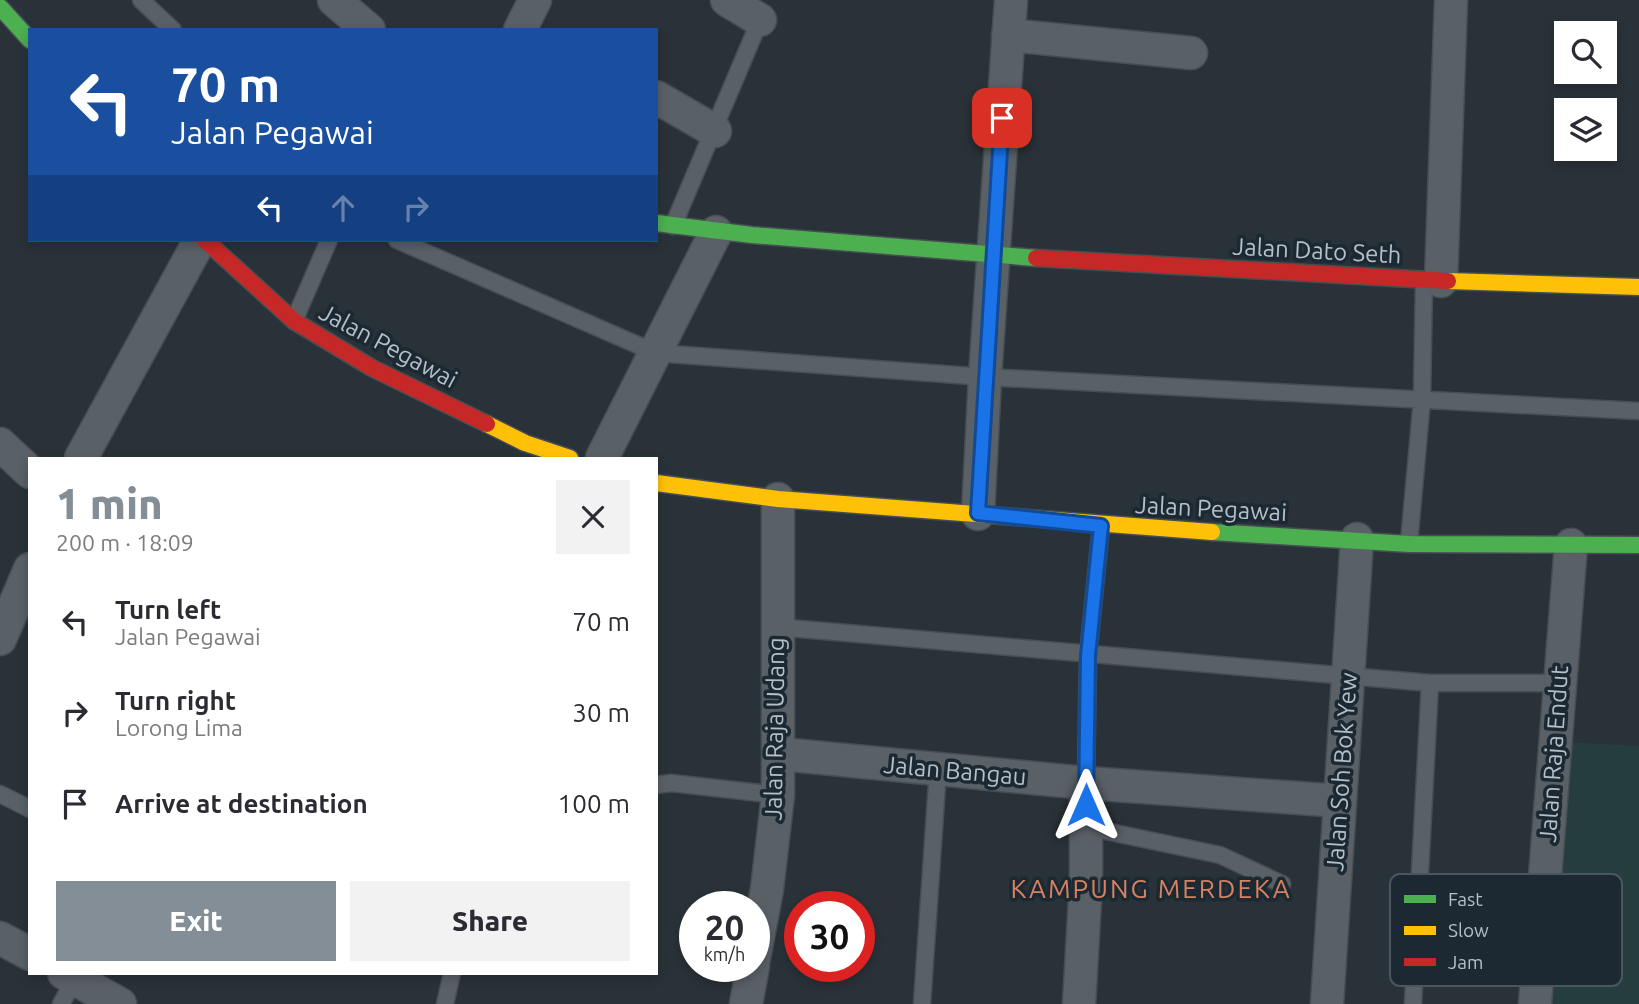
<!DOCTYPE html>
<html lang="en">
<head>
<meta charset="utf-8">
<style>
	:root { --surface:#fff; --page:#f2f2f3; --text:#2b2b33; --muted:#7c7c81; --accent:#838e96 }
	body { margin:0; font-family:Ubuntu,sans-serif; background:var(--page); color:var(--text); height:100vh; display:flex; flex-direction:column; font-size:26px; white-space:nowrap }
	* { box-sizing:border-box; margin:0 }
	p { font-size:23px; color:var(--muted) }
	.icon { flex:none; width:38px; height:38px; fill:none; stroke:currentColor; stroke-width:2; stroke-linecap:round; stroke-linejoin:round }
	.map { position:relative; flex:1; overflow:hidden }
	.drawer { position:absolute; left:28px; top:457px; width:630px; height:518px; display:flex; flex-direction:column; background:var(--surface); border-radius:0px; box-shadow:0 4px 10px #0003 }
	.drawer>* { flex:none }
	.banner { position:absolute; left:28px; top:28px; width:630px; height:214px; border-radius:0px; box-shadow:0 4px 10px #0003; background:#1a4fa0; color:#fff; overflow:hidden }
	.fabs { position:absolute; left:1554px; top:21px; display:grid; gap:14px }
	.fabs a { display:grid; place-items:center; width:63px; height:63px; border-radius:0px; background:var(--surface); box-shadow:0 4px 10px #0003; font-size:35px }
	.speed { position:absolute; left:679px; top:891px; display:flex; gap:14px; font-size:35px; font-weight:700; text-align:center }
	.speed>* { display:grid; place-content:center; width:91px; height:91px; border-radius:50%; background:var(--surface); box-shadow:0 4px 10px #0003; line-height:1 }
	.speed small { font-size:18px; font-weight:400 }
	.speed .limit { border:10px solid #d22; background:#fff; color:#111 }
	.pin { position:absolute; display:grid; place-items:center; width:60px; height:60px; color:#fff; margin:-30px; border-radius:14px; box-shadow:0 4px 10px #0006 }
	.me { position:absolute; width:77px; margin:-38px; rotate:0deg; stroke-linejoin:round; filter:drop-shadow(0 0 5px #0008) }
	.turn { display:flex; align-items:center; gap:24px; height:147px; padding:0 28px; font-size:32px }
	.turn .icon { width:91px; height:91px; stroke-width:2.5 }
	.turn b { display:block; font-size:49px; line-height:60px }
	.lanes { display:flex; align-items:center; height:66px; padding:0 28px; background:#0003; justify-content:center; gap:35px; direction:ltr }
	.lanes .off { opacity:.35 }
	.round { display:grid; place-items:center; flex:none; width:74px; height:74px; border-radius:0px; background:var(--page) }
	.headline { display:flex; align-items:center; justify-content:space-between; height:119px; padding:0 28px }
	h1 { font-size:42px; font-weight:800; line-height:52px; color:var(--accent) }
	.action { display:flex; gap:14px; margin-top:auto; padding:14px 28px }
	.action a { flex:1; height:80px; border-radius:0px; background:var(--accent); color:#fff; font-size:28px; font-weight:800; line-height:80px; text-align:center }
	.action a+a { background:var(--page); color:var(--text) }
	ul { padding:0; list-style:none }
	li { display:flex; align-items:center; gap:21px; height:91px; padding:0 28px }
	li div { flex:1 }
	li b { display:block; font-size:26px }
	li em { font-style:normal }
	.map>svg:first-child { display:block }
	.green { fill:#263d3d }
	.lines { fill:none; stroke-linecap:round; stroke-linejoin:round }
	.lane-casing { stroke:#474e53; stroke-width:19 }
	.street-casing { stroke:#474e53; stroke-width:35 }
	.fast-casing { stroke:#474e53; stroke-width:19 }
	.slow-casing { stroke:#474e53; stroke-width:19 }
	.jam-casing { stroke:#474e53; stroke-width:19 }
	.lane { stroke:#596066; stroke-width:16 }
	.street { stroke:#596066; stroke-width:32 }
	.fast { stroke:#4caf50; stroke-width:16 }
	.slow { stroke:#ffc107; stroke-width:16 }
	.jam { stroke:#c62828; stroke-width:16 }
	.route-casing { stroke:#114b97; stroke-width:18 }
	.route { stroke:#1a73e8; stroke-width:12 }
	.labels { text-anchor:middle; stroke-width:7; stroke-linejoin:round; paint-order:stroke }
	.street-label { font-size:24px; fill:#b3bfc9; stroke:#1c2933 }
	.neighbourhood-label { font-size:26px; letter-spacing:2px; fill:#d68261; stroke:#1c2933 }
	.key { fill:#1c2933; stroke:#495660; stroke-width:2 }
	.key-label { font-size:19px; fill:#b3bfc9 }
</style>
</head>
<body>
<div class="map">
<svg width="1639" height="1004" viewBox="0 0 1639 1004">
	<rect width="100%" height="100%" fill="#293238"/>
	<path class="green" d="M1566,742L1639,746V1004H1549Z"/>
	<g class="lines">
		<defs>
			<path id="lane" d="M141,0L173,30
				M673,226L760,20
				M397,240L656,353L985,377L1639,411
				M294,321L329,240
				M1409,543L1422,399L1424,280
				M777,627L1430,683H1560
				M1086,783L1088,656L1101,526
				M656,785L671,783L778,795
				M0,794L30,809
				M1086,827L1220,855L1282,884
				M61,1004L75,979
				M445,1004L452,973
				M922,1004L938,769
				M1413,1004L1430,683"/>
			<path id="street" d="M334,0L369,30
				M727,0L760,20
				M520,30L535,0
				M1008,35L1191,53
				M656,97L715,131
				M1441,281L1451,0
				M0,444L30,472
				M81,458L200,240
				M602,458L716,232
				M978,514L985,377L1011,0
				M0,639L30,569
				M780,754L1086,783L1340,801
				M0,938L30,954
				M754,958L767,889L778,795V499
				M64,973L120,1004
				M746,1004L753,966
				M1079,1004L1086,882V783
				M1327,1004L1357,539
				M1535,1004L1571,545"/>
			<path id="fast" d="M0,7L30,40
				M656,223L752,235L1036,258
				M1212,532L1409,544L1639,545"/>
			<path id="slow" d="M1448,281L1639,287
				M487,424L525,443L570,458
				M656,483L778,499L1212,532"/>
			<path id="jam" d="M205,240L294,321L372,368L487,424
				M1036,258L1448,281"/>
		</defs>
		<use href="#lane" class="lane-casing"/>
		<use href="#street" class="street-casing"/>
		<use href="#fast" class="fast-casing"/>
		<use href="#slow" class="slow-casing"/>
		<use href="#jam" class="jam-casing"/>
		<use href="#lane" class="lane"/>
		<use href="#street" class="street"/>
		<use href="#fast" class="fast"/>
		<use href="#slow" class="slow"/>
		<use href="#jam" class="jam"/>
	</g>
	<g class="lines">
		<defs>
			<path id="route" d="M1002,118L978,513L1101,526L1088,656L1086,805"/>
		</defs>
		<use href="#route" class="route-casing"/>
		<use href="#route" class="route"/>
	</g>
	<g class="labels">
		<g class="street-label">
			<text transform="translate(1317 251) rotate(3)" y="8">Jalan Dato Seth</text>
			<text transform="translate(388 346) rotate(28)" y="8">Jalan Pegawai</text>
			<text transform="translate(1211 509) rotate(3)" y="8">Jalan Pegawai</text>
			<text transform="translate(775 729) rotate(-89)" y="8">Jalan Raja Udang</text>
			<text transform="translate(1554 754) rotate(-86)" y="8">Jalan Raja Endut</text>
			<text transform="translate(955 771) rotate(5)" y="8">Jalan Bangau</text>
			<text transform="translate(1342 772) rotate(-86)" y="8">Jalan Soh Bok Yew</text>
		</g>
		<g class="neighbourhood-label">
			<text x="1151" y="898">KAMPUNG MERDEKA</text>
		</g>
	</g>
	<rect x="1390" y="874" width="232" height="112" rx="10" class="key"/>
	<rect x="1404" y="895" width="32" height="8" fill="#4caf50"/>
	<rect x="1404" y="926" width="32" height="9" fill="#ffc107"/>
	<rect x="1404" y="958" width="32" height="8" fill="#c62828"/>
	<g class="key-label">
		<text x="1448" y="906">Fast</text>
		<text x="1448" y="937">Slow</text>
		<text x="1448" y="969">Jam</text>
	</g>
</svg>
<div class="fabs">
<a><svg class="icon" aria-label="search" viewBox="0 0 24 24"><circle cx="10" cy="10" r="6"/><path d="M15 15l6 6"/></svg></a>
<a><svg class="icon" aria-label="layers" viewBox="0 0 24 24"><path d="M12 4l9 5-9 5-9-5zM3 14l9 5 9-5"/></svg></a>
</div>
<div class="speed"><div>20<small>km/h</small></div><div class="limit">30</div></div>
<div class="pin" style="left:1002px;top:118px;background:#d93025"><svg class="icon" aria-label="arrive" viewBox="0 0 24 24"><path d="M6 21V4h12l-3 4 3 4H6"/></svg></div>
<svg class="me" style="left:1086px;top:805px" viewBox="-20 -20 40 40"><path d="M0-17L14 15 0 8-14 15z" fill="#1a73e8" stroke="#fff" stroke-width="4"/></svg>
<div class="banner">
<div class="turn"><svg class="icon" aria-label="left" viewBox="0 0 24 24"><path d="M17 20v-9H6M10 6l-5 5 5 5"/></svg><div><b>70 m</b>Jalan Pegawai</div></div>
<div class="lanes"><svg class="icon" aria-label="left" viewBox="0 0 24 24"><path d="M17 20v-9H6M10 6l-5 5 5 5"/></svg><svg class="icon off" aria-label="ahead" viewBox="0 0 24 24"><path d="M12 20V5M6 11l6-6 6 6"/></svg><svg class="icon off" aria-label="right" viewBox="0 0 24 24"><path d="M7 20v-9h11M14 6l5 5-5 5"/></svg></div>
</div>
<section class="drawer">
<div class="headline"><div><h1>1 min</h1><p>200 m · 18:09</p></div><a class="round"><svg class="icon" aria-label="close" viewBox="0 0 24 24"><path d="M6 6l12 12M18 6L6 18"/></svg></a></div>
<ul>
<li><svg class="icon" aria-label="left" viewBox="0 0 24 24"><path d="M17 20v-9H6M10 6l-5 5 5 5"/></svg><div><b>Turn left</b><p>Jalan Pegawai</p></div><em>70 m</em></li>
<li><svg class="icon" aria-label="right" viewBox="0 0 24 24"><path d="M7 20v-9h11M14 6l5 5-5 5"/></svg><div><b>Turn right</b><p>Lorong Lima</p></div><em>30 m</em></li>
<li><svg class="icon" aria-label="arrive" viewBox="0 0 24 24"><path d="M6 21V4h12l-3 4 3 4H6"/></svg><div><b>Arrive at destination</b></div><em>100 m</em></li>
</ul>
<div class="action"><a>Exit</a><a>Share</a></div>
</section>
</div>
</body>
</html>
